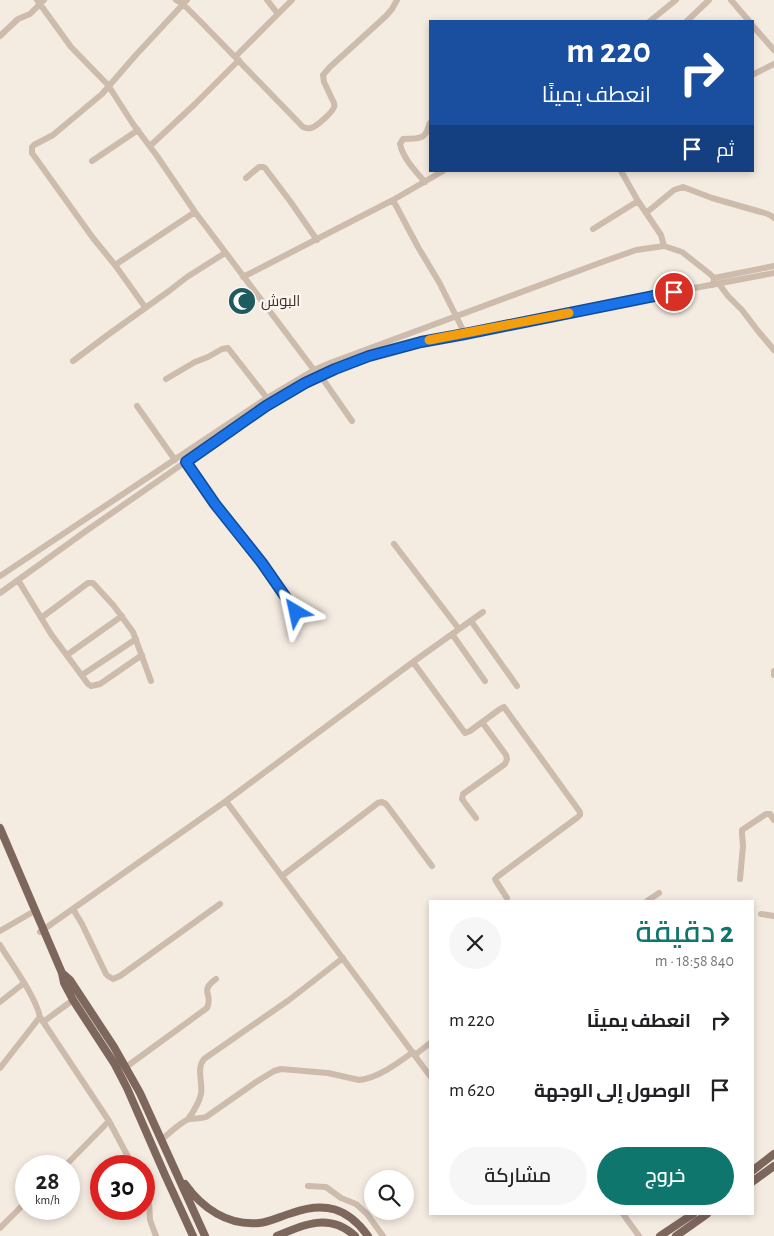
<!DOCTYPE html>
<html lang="ar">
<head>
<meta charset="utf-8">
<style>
	:root { --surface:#fff; --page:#f6f6f6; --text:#202124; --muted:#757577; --accent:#0f766e }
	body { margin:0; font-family:"Alegreya Sans",Cairo,sans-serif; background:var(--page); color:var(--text); direction:rtl; height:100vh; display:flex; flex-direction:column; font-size:19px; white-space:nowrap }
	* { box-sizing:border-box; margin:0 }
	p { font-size:16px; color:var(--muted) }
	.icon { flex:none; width:28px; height:28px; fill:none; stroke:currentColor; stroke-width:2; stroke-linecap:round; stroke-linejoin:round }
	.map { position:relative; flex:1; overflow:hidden; direction:ltr }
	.details { position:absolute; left:429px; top:900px; width:325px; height:315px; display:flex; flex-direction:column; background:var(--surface); border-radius:0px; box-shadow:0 2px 8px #0003; direction:rtl }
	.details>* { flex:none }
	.top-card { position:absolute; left:429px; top:20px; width:325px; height:152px; border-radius:0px; box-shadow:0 2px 8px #0003; direction:rtl; background:#1a4fa0; color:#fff; overflow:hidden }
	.fabs { position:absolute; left:364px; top:1170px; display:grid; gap:10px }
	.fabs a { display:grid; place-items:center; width:50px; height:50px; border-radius:50%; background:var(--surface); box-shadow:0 2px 8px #0003; font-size:25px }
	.speed { position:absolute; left:15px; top:1155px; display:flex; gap:10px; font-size:25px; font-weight:700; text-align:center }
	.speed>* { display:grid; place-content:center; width:65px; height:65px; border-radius:50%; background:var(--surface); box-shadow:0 2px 8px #0003; line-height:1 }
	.speed small { font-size:12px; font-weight:400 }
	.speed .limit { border:8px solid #d22; background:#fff; color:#111 }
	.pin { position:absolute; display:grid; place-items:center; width:42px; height:42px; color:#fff; margin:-21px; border:2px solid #fff; border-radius:50%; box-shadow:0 1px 5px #0007 }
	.me { position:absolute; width:55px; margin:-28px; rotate:324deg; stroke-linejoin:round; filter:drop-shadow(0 0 4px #0008) }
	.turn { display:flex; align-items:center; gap:18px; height:105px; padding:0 20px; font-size:22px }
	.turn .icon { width:65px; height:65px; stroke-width:2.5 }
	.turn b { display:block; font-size:35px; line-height:42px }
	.then { display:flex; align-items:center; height:48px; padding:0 20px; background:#0003; gap:10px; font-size:19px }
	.round { display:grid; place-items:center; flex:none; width:52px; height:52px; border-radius:26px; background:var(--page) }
	.head { display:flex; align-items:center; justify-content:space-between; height:85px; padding:0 20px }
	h1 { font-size:30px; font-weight:600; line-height:38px; color:var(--accent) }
	.primary-button { display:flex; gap:10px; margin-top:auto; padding:10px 20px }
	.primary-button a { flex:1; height:58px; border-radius:30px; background:var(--accent); color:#fff; font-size:20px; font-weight:600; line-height:58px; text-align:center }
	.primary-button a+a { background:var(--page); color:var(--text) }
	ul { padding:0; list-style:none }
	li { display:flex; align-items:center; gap:15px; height:70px; padding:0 20px }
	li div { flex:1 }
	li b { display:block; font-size:19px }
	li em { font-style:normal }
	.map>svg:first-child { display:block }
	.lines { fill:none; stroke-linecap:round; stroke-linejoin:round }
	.minor { stroke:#cdbbac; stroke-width:6 }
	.major { stroke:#7d675c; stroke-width:8 }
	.route-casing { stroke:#114b97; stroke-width:12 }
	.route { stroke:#1a73e8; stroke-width:9 }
	.slow { stroke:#f59e0b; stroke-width:9 }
	.labels { text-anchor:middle; stroke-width:5; stroke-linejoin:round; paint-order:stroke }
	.poi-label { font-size:15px; fill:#3b302b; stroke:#fbf5ee; text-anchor:start }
</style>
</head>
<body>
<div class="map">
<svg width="774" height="1236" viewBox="0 0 774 1236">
	<rect width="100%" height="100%" fill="#f4ebe1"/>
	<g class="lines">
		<path class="minor" d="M37,0L71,47L108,85L133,124L157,156L195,212L314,370
			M176,0L183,4L203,24L303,127C307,128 307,129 311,128C316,127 333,112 334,107C335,106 334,104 334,103L324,82L323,75L330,67L386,16L392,9L397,0
			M267,0L278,14
			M731,0L749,21
			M650,21L676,0
			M687,21L709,0
			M752,25L774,50
			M0,36L18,19L30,14L44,0
			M236,56L292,0
			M752,75L774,64
			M150,146L195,104L239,60
			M92,161L138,130
			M621,171L638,201L661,235L664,246
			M246,178L259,167H263L265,168L290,201L317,240
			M425,182C415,171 403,158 400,144L403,139C412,138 423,141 427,131C428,128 429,125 430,123
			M393,200L418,247L439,282L465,334
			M646,213L674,190L683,187L712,198L761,212C767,213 770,214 774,218
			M593,229L638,201
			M115,265L195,212
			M243,277L393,200L443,171
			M714,278L774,266
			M719,284L728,296L742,310L758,331L774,350
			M145,307L115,265L93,238L32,153V147L34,145L53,135L102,94L135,56L187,0
			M73,361L109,334L169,291L187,277L225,253
			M320,375L352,421
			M166,379L195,362L208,357L222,349L228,348L267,398
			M137,406L175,460
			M186,462L215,504L262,563L296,612
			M394,544L459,629
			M0,576L267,398L314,370L330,363L605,261L636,250L664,246L682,252L710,274L714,278L713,285
			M18,580L51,634L88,684L91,686L100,684L142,655
			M0,593L86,531L266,406L305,383L335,369L369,355L421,341L465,334L631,300L774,273
			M41,618L88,583H93L114,606L133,632L151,681
			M471,621L517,686
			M452,634L485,681
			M67,655L122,616
			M413,662L465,733L470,731L500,709L504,707L580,812V815L578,817L497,877L495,879L496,881L507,898
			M774,671V675
			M82,675L136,639
			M226,801L430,1076
			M476,818L462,799L463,794L505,764L507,759L506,755L482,722
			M282,876L378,803L382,802L386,804L432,866
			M740,879L743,846L742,834V830L766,814H770L774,820
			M647,901L659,893
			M73,909L82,924L106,974L108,976L113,979L120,976L220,904
			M761,914L774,916
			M0,931L31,913
			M40,932L226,801L413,662L483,612
			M0,945C12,965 35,995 40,1017
			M0,1002L24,983
			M43,1022L73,1000
			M415,1055L430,1043
			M126,1067L207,1008C214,993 198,992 216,979
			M0,1068L40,1017L109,1121L133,1166
			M188,1119C194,1111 199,1103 201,1094C203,1082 196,1069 204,1059L289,1000L343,958
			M161,1140C168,1135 182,1120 190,1119C195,1118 200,1119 206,1117L256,1082L274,1071L281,1069L328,1073L359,1080C378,1078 398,1063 413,1052
			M65,1166L109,1121
			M308,1186L326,1187L341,1198L356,1204L367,1214L383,1236
			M144,1190L149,1202L150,1220L156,1236
			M623,1214L639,1236
			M0,1228L26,1202"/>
		<path class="major" d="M0,828L62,973L64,983L73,1000L114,1063L127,1088L165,1175L193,1236
			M62,973L70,980L114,1047L140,1093L205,1236
			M752,1171L774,1154
			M752,1182L774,1166
			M185,1184C202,1208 228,1226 259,1223C270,1222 281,1216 292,1213C325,1201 348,1208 368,1236
			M277,1236C304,1224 330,1213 355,1236
			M660,1236L693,1214
			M676,1236L707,1214"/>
	</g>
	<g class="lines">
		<defs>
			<path id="route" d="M296,612L262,563L215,504L186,462L266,406L305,383L335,369L369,356L421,342L465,334L674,292"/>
		</defs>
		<use href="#route" class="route-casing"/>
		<use href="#route" class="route"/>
		<path class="slow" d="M429,340L569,313"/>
	</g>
	<defs>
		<symbol id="mosque-disc" viewBox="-11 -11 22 22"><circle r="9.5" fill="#1f5a5e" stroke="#fbf5ee"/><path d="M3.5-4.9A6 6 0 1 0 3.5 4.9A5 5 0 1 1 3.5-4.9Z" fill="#fff"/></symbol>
	</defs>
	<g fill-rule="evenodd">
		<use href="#mosque-disc" x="226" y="285" width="32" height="32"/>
	</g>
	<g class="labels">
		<g class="poi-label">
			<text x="261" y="306">البوش</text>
		</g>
	</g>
</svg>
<div class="fabs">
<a><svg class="icon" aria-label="search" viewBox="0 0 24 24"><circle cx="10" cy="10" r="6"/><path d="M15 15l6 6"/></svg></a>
</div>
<div class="speed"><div>28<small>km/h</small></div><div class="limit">30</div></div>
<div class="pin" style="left:674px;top:292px;background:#d93025"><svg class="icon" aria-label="arrive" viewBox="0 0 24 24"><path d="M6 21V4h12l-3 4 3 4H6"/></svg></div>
<svg class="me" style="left:296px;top:612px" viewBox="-20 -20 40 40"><path d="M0-17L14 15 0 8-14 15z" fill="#1a73e8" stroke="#fff" stroke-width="4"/></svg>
<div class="top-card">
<div class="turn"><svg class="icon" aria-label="right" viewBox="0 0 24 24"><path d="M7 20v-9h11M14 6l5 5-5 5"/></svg><div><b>220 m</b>انعطف يمينًا</div></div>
<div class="then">ثم<svg class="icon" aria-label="arrive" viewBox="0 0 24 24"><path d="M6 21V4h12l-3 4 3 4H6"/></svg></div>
</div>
<section class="details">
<div class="head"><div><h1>2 دقيقة</h1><p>840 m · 18:58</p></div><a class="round"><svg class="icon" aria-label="close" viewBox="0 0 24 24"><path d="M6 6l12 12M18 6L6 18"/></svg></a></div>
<ul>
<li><svg class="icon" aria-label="right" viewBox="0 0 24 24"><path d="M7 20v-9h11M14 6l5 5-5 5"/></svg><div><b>انعطف يمينًا</b></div><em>220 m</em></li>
<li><svg class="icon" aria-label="arrive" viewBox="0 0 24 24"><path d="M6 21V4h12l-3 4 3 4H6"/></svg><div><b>الوصول إلى الوجهة</b></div><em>620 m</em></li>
</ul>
<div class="primary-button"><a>خروج</a><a>مشاركة</a></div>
</section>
</div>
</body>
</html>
